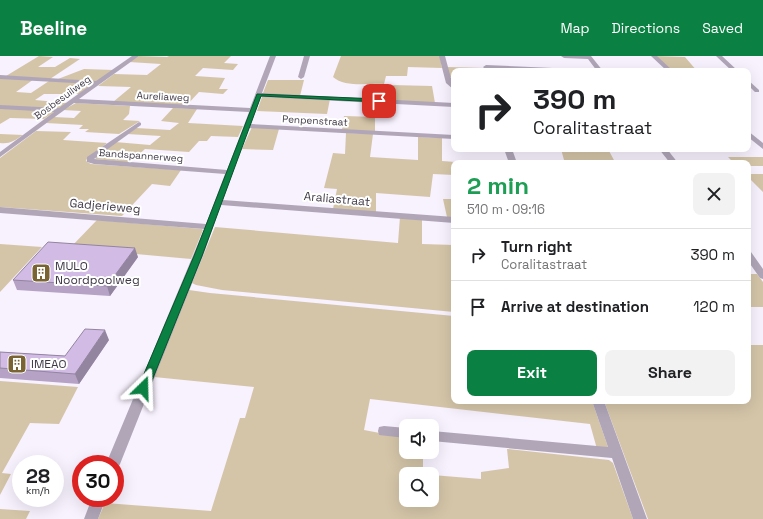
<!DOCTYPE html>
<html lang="en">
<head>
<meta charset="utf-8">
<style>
	:root { --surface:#fff; --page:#f2f2f2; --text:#202124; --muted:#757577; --line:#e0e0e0; --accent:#0b8043 }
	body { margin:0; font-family:"Space Grotesk",sans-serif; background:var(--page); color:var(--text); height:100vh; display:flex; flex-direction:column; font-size:15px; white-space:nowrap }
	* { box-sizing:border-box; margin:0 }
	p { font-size:13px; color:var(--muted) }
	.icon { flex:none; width:22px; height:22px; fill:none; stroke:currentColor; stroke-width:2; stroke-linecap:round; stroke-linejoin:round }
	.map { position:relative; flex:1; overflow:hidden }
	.details { position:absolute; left:451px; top:104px; width:300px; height:244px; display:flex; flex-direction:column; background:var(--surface); border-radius:8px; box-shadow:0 4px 16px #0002 }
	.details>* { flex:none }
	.top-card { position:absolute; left:451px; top:12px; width:300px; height:84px; border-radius:8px; box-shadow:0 4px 16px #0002; background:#fff; color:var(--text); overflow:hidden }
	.buttons { position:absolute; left:399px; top:363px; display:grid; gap:8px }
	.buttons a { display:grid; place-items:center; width:40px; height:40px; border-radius:8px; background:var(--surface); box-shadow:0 4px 16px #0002; font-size:20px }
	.speed { position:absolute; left:12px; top:399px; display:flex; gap:8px; font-size:20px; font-weight:700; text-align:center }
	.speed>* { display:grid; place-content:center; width:52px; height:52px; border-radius:50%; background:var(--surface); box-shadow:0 4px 16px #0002; line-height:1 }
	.speed small { font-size:10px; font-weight:400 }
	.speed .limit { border:6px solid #d22; background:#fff; color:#111 }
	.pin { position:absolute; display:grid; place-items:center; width:34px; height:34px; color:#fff; margin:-17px; border-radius:8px; box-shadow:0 2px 6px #0006 }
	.me { position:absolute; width:44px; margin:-22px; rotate:22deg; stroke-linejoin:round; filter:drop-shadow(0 0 3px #0008) }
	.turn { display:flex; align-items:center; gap:14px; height:84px; padding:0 16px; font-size:18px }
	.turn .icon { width:52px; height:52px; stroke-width:2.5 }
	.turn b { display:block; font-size:28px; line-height:34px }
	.round { display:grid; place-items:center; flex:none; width:42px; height:42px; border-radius:8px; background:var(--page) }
	.summary { display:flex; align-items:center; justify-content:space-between; height:68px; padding:0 16px }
	h1 { font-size:24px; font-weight:600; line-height:30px; color:#1e9e55 }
	.primary-button { display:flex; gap:8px; margin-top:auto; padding:8px 16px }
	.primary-button a { flex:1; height:46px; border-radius:8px; background:var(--accent); color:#fff; font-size:16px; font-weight:600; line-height:46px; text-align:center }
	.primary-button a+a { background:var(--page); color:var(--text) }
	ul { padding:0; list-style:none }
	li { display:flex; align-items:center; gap:12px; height:52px; padding:0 16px; border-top:1px solid var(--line) }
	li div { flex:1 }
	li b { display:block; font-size:15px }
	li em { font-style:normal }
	header { display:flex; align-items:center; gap:24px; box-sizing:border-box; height:56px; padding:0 20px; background:var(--accent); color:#fff }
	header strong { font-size:19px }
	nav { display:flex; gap:22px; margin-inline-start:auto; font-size:14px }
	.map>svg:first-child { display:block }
	.green { fill:#d4c5a8 }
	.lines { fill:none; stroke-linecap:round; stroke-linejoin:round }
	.minor { fill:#b0a6b8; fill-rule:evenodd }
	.wall { fill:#b5a2c5 }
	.shaded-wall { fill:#9384a0 }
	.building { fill:#d2bce5; stroke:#9384a0 }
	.route { fill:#0b8043; stroke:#07532c }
	.labels { text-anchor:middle; stroke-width:4; stroke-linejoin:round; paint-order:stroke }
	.far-street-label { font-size:10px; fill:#403946; stroke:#fff }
	.street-label { font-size:12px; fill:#403946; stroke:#fff }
	.poi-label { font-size:12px; fill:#403946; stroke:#fff; text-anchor:start }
</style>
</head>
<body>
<header>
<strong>Beeline</strong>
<nav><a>Map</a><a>Directions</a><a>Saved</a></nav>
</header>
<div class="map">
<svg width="763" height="463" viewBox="0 0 763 463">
	<rect width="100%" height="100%" fill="#f8f1fe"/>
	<path class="green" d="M39,0L53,1L38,11H55L70,2L80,3L50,23L6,20Z
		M139,0L167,1L169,0H231L224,7L238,8L233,14L203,12L195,20L225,22L219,33H228L223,38L199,36L186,50L113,46L131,31L98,30L114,18L147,19L161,8L129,6Z
		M341,0H440L442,12L408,11L407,20H386L384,28C370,27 345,32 333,21Z
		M656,0L685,1L697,15H672Z
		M447,11L485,12L487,15H454V21H450Z
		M84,13L114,14L97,26L58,23Z
		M0,21L34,23L16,36L31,37L49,25L94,27L79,38H44L35,44L67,47L60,53L0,50Z
		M268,24H304L300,40L264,38L263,37Z
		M391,29L432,30L435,47L391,45Z
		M262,41L330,43L327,58L257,55Z
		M76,47L130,50L129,58L123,64L140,65L119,78L85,76L89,73H79L83,69L46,67L54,61L74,62L81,55L63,54Z
		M0,52L56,55L44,63L10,62L0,68Z
		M173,52L197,53L188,67L243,70L238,81L211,80L207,85H199L189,96L145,93L129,107L96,103L95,102L115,86L150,89L161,80L127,78L136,72L170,74L179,67L161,65Z
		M344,60L375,61V77L342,74Z
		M252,71L279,73L273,94L242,93Z
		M36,75L71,76L63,84L107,87L86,104L87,106L91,108L181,114L170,130L152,128L122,160L0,151V102Z
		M346,77L373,78L370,101L418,104V81L442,82V105L469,107H454V119L433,118L430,141L376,137V157L333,153L337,133L324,132L333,97L345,98Z
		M0,78L23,79C14,85 10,88 0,87Z
		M561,93H608L615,106L564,104Z
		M728,101H763V110H748V107H734Z
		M748,118H763V136L748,121Z
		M443,143H454V162L447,161Z
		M400,161L422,163V188L454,189V256L222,234L196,229L192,227L215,171L398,187Z
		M97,164L202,173L203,174L191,203L70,192Z
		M0,188L42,191L0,236Z
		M748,218H757L763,226V251H748Z
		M189,234L210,237L454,260V345H592L609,394L597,393L590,368L370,343L364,374L406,382V396H423V418H406V444H432V419L481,423V416L509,412L507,393L609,404L613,407L633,463H98L105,447L211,455L240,362H245L254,331L154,321Z
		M748,289H763V463H648L604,345H748Z
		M0,325L78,331L59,368L30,367L2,417L11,418L0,439Z
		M0,453L30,455L26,463H0Z"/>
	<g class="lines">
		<path class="minor" d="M132,0H139L79,43L250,52L270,0H276L262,37L454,47V51L261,41L251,68L454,79V83L249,72L223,144L454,161V167L221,149L203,200L120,408L118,412L115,413V408H106L204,173L0,157V151L206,168L225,118L94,108L87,106V101L139,66L141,67V69L94,103L227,114L249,56L74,47L0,101V96L54,56L0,53V49L59,52L92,28L0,23V19L96,25Z
			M304,0H310L304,21L301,23L298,21Z
			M439,0H445L452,26L454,29V34L446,27Z
			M561,0H591L603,15H597L588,3L564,2Z
			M651,0H657L673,15H667Z
			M716,0H722L738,15H732Z
			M486,9L575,13L578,15L484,12L483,11Z
			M748,24L759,34V36H755L748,29Z
			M748,75L763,87V93L748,81Z
			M504,93H512L517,107H509Z
			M659,93H667L678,107H670Z
			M748,195L751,196L763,213V223L760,222L748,205Z
			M592,345H604L647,463H633L612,402L432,385V375L608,391Z
			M384,370L406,372V382L379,379L378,375L379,371Z
			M92,442H106L98,463H84Z"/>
	</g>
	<path class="wall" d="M138,201L110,240L17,234L13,224Z
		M109,284L79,328L0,322V296L65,300Z"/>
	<path class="shaded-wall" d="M135,192L138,201L110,240L107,230Z
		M105,274L109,284L79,328L75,318Z"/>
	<path class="building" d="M48,186L135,192L107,230L13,224Z
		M85,273L105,274L75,318L0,312V296L65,300Z"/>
	<path class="route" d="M257,38L379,43L382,45L379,46L261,40L202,200L149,332L147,335H139L138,332L194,200Z"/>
	<defs>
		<symbol id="building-square" viewBox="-11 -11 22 22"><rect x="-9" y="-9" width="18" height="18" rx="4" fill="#7a6434" stroke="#fff"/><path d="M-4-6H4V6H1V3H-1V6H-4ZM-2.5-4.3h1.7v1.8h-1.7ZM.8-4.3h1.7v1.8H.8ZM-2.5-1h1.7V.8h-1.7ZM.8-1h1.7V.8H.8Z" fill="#fff"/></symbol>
	</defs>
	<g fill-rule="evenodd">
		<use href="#building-square" x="30" y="206" width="22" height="22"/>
		<use href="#building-square" x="6" y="297" width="22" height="22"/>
	</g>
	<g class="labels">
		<g class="far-street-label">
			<text transform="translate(163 40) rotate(3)" y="4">Aureliaweg</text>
			<text transform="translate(62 41) rotate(-36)" y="4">Bosbesuilweg</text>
			<text transform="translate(315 64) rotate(3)" y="4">Penpenstraat</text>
			<text transform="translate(141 99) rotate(4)" y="4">Bandspannerweg</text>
		</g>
		<g class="street-label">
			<text transform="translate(337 143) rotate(5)" y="4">Araliastraat</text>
			<text transform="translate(105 150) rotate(5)" y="4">Gadjerieweg</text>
		</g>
		<g class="poi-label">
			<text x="55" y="214">MULO<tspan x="55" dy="14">Noordpoolweg</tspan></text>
			<text x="31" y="312">IMEAO</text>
		</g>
	</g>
</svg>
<div class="buttons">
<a><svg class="icon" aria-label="sound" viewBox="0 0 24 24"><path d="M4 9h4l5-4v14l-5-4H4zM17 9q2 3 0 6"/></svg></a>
<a><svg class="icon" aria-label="search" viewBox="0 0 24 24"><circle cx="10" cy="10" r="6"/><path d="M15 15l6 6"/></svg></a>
</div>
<div class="speed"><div>28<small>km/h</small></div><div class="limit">30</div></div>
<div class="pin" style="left:379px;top:45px;background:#d93025"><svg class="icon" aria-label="arrive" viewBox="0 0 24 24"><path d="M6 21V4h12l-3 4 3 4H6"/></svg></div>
<svg class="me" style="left:143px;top:332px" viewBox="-20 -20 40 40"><path d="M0-17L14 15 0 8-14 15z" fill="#0b8043" stroke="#fff" stroke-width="4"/></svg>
<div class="top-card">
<div class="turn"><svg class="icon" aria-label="right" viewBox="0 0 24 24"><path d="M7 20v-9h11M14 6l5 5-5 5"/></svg><div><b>390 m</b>Coralitastraat</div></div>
</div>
<section class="details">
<div class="summary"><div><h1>2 min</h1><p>510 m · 09:16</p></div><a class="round"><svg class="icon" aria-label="close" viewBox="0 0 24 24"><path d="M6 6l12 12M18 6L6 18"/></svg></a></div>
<ul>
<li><svg class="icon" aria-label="right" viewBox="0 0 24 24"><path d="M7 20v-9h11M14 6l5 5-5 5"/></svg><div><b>Turn right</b><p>Coralitastraat</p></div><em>390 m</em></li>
<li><svg class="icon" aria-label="arrive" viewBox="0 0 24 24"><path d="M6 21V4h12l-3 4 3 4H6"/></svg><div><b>Arrive at destination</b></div><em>120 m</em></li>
</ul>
<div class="primary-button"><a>Exit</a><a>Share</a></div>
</section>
</div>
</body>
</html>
